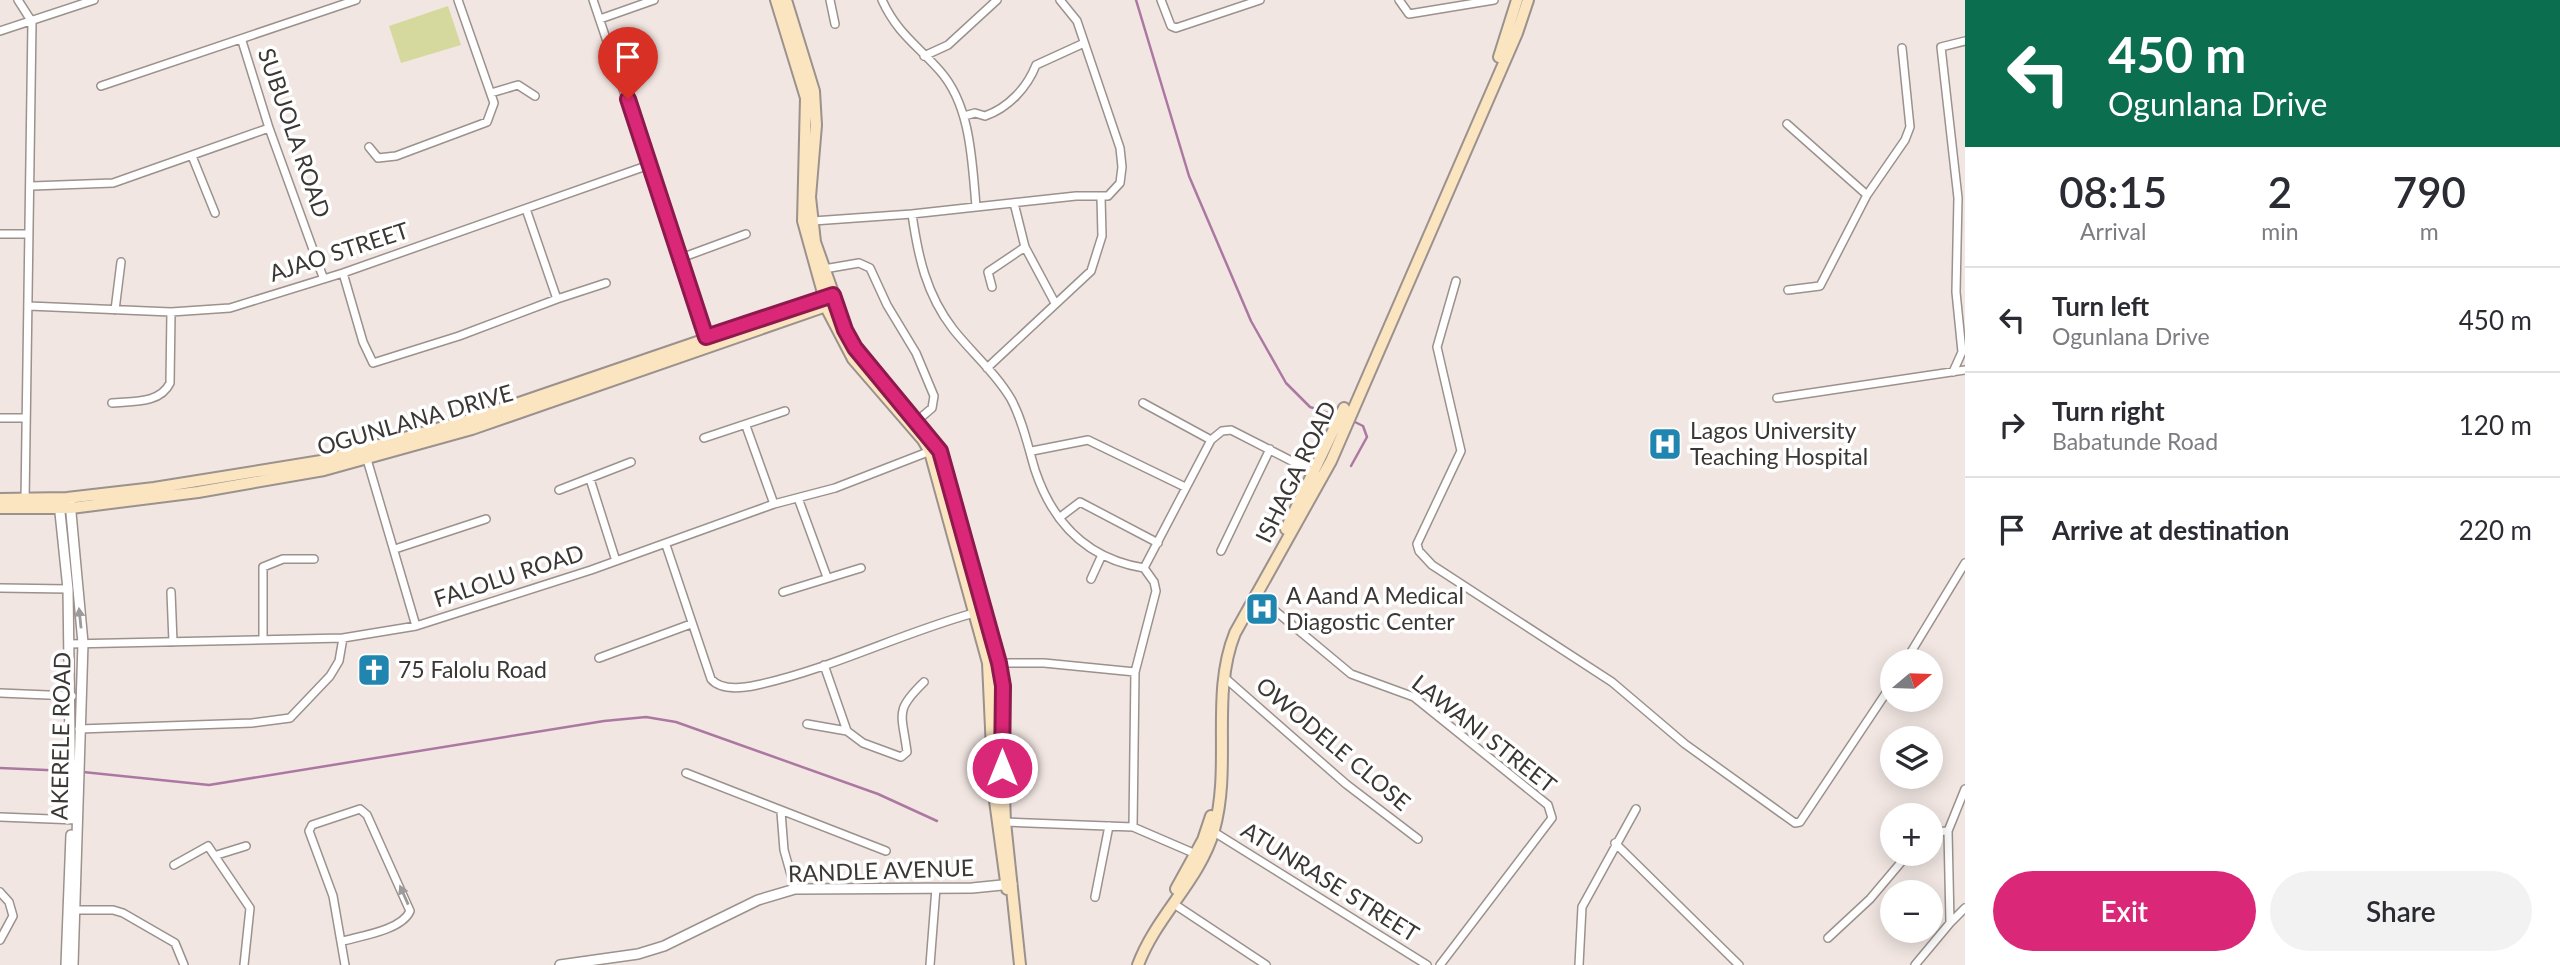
<!DOCTYPE html>
<html lang="en">
<head>
<meta charset="utf-8">
<style>
	:root { --surface:#fff; --page:#f2f2f3; --text:#2b2b33; --muted:#7c7c81; --line:#e1e1e2; --accent:#db2777 }
	body { margin:0; font-family:Lato,sans-serif; background:var(--page); color:var(--text); height:100vh; display:flex; flex-direction:column; font-size:26px; white-space:nowrap }
	* { box-sizing:border-box; margin:0 }
	p { font-size:23px; color:var(--muted) }
	.icon { flex:none; width:38px; height:38px; fill:none; stroke:currentColor; stroke-width:2; stroke-linecap:round; stroke-linejoin:round }
	.map { position:relative; flex:1; overflow:hidden }
	.side { display:flex; flex-direction:column; background:var(--surface); width:595px }
	.side>* { flex:none }
	.hud { background:#0b6e4f; color:#fff; overflow:hidden }
	.needle { width:46px; rotate:71deg }
	.fabs { position:absolute; left:1880px; top:649px; display:grid; gap:14px }
	.fabs a { display:grid; place-items:center; width:63px; height:63px; border-radius:50%; background:var(--surface); box-shadow:0 4px 18px #0003; font-size:35px }
	.pin { position:absolute; display:grid; place-items:center; width:60px; height:60px; color:#fff; margin:-72px -30px; border-radius:50% 50% 50% 0; rotate:-45deg; box-shadow:0 0 7px #0007 }
	.pin .icon { rotate:45deg }
	.me { position:absolute; width:77px; margin:-38px; rotate:0deg; stroke-linejoin:round; filter:drop-shadow(0 0 5px #0008) }
	.turn { display:flex; align-items:center; gap:24px; height:147px; padding:0 28px; font-size:32px }
	.turn .icon { width:91px; height:91px; stroke-width:2.5 }
	.turn b { display:block; font-size:49px; line-height:60px }
	.eta { display:flex; justify-content:space-evenly; align-items:center; height:119px; text-align:center }
	.eta b { font-size:42px; font-weight:600; line-height:49px }
	.action { display:flex; gap:14px; margin-top:auto; padding:14px 28px }
	.action a { flex:1; height:80px; border-radius:42px; background:var(--accent); color:#fff; font-size:28px; font-weight:600; line-height:80px; text-align:center }
	.action a+a { background:var(--page); color:var(--text) }
	ul { padding:0; list-style:none }
	li { display:flex; align-items:center; gap:21px; height:105px; padding:0 28px; border-top:2px solid var(--line) }
	li div { flex:1 }
	li b { display:block; font-size:26px }
	li em { font-style:normal }
	main { display:flex; flex:1; min-height:0 }
	.map>svg:first-child { display:block }
	.pitch { fill:#d6d99d }
	.lines { fill:none; stroke-linecap:round; stroke-linejoin:round }
	.stream { stroke:#ac78a2; stroke-width:2.5 }
	.minor-casing { stroke:#9b918d; stroke-width:10 }
	.tertiary-casing { stroke:#9b918d; stroke-width:12 }
	.secondary-casing { stroke:#9b918d; stroke-width:14 }
	.minor { stroke:#fff; stroke-width:7 }
	.tertiary { stroke:#fff; stroke-width:9 }
	.secondary { stroke:#fae5c0; stroke-width:10 }
	.oneway { fill:#9d9b9a }
	.route-casing { stroke:#8e194d; stroke-width:18 }
	.route { stroke:#db2777; stroke-width:12 }
	.labels { text-anchor:middle; stroke-width:7; stroke-linejoin:round; paint-order:stroke }
	.street-label { font-size:23px; fill:#3b3735; stroke:#fff }
	.poi-label { font-size:23px; fill:#3b3735; stroke:#fff; text-anchor:start }
</style>
</head>
<body>
<main>
<div class="map">
<svg width="1965" height="965" viewBox="0 0 1965 965">
	<rect width="100%" height="100%" fill="#f1e6e2"/>
	<path class="pitch" d="M448,6L461,45L401,63L389,26Z"/>
	<g class="lines">
		<path class="stream" d="M1136,0L1189,176L1251,321L1286,383L1310,407L1337,416
			M1351,466L1367,437L1363,426L1353,421
			M0,768L69,771
			M83,772L209,785L604,721L646,717L676,722L878,794L937,821"/>
		<defs>
			<path id="minor" d="M18,0L32,22L25,502
				M593,0L708,341
				M830,0L835,24
				M882,0C897,33 917,45 940,71C971,106 972,162 976,206
				M1161,0L1171,26L1176,28L1260,0
				M1399,0L1409,14L1494,0
				M600,19L654,0
				M0,31L94,0
				M242,41L269,128L323,277
				M924,56L948,45L997,0
				M101,86L356,0
				M491,93L518,85L535,96
				M964,116L975,113L985,116C1008,108 1027,88 1036,65L1082,44
				M1787,124L1867,195
				M369,147L378,158L396,156L487,122L494,103L458,0
				M192,156L215,213
				M32,186L113,183L269,128
				M1014,203L1025,247L1055,303
				M526,209L557,299L606,283
				M912,214C918,256 926,294 953,329C971,352 996,373 1011,399C1023,421 1028,447 1035,470C1053,524 1088,559 1144,568
				M813,221L912,214L1076,196H1108L1120,183L1122,167L1120,148L1077,21L1060,0
				M0,234H27
				M681,258L746,234
				M824,269L859,263L870,268L887,305L916,353L934,396L932,408L918,420
				M343,273L363,342L373,363L459,336L557,299
				M1456,281L1437,347L1461,451L1417,544L1419,551L1432,565L1612,682L1685,744L1795,823L1800,822L1892,684
				M992,287L988,272L1025,247
				M1788,290L1820,286L1867,195L1905,140L1910,127L1902,48
				M29,306L171,312L230,308L343,273L649,165
				M115,310L121,262
				M987,368L1091,271L1102,236L1101,197
				M1953,372L1962,352L1956,292L1958,198L1941,47L1965,41
				M1777,398L1965,370
				M112,403C132,401 160,404 170,383L171,312
				M1143,403L1211,440
				M0,418H25
				M746,426L774,504
				M704,438L785,411
				M1032,451L1088,440L1185,487
				M366,456L416,626
				M590,479L616,561
				M559,490L631,462
				M798,498L827,577
				M1059,518L1080,502L1158,543
				M666,545L711,679C721,691 743,688 757,685C831,669 901,633 974,613
				M395,549L486,519
				M1221,551L1270,449
				M1091,579L1101,557
				M0,588L68,589
				M171,592L173,642
				M783,592L861,568
				M1255,594L1351,674L1414,697L1548,805L1552,818L1440,965
				M263,640V567L283,559H314
				M69,644L343,638L416,626L591,570L774,504L835,488L933,450
				M599,658L691,624
				M1905,662L1965,563
				M999,663H1044L1135,672
				M824,665L847,731L863,743L901,757L907,752C902,713 894,711 924,682
				M1224,677L1346,784L1418,839
				M0,693L72,696
				M807,724L847,731
				M79,729L252,723L290,718L330,676L339,661L343,638
				M686,773L886,851
				M781,812L784,850L795,889
				M0,817L77,820
				M1005,822L1133,827L1198,855
				M1133,827L1135,672L1156,591L1154,582L1144,568L1211,440L1222,431L1231,430L1315,473
				M1214,832L1427,965
				M1930,832L1948,831
				M1615,843L1739,965
				M217,855L246,846
				M174,865L208,846L250,908L244,965
				M0,892L9,902L13,916L0,940
				M1095,897L1109,826
				M1174,904L1266,965
				M76,910H113L123,913L175,943L184,965
				M1950,923L1965,908
				M1828,938L1870,899L1908,854
				M343,941C361,936 402,930 410,911L367,815L360,809L312,825L309,831L333,896L345,965
				M930,965L936,888
				M1579,965L1582,907L1636,809
				M1915,965L1950,923L1948,831L1965,789"/>
			<path id="tertiary" d="M70,502L83,643L73,965
				M59,503L68,589L71,814
				M66,965L71,835
				M560,965L638,954L664,946L758,900L795,889L972,888L1012,884"/>
			<path id="secondary" d="M776,0L806,98L803,221L828,311L853,359L923,440L930,452L988,663L994,793L1007,889
				M786,0L814,91L816,125L810,197L815,242L849,338L940,451L999,663L1005,822L1020,965
				M1499,57L1517,0
				M0,499L67,498L154,488L321,461L469,420L829,297
				M0,508H71L198,492L324,470L472,429L832,304
				M1286,529L1344,408
				M1176,889L1203,840L1211,816
				M1138,965C1156,916 1200,880 1214,830C1232,765 1210,695 1235,633L1331,461L1517,33L1528,0"/>
		</defs>
		<use href="#minor" class="minor-casing"/>
		<use href="#tertiary" class="tertiary-casing"/>
		<use href="#secondary" class="secondary-casing"/>
		<use href="#minor" class="minor"/>
		<use href="#tertiary" class="tertiary"/>
		<use href="#secondary" class="secondary"/>
	</g>
	<defs><path id="oneway-solid" d="M-6-.8H1V-3.2L6.5 0L1 3.2V.8H-6Z" transform="scale(1.75)"/></defs>
	<g class="oneway">
		<use href="#oneway-solid" transform="translate(80 618) rotate(-96)"/>
		<use href="#oneway-solid" transform="translate(404 895) rotate(-114)"/>
	</g>
	<g class="lines">
		<defs>
			<path id="route" d="M628,99L706,337L833,295L845,330L855,348L940,451L999,663L1003,686L1002,768"/>
		</defs>
		<use href="#route" class="route-casing"/>
		<use href="#route" class="route"/>
	</g>
	<defs>
		<symbol id="hospital-square" viewBox="-11 -11 22 22"><rect x="-9" y="-9" width="18" height="18" rx="4" fill="#2086af" stroke="#fff"/><path d="M-5-5h3v3.5h4V-5h3V5h-3V1.5h-4V5h-3Z" fill="#fff"/></symbol>
		<symbol id="church-square" viewBox="-11 -11 22 22"><rect x="-9" y="-9" width="18" height="18" rx="4" fill="#2086af" stroke="#fff"/><path d="M-1.2-6h2.4v3.5h3.3v2.4h-3.3V6h-2.4V-.1h-3.3v-2.4h3.3Z" fill="#fff"/></symbol>
	</defs>
	<g fill-rule="evenodd">
		<use href="#hospital-square" x="1646" y="425" width="38" height="38"/>
		<use href="#hospital-square" x="1243" y="590" width="38" height="38"/>
		<use href="#church-square" x="355" y="651" width="38" height="38"/>
	</g>
	<g class="labels">
		<g class="street-label">
			<text transform="translate(294 133) rotate(71)" y="8">SUBUOLA ROAD</text>
			<text transform="translate(339 252) rotate(-18)" y="8">AJAO STREET</text>
			<text transform="translate(415 420) rotate(-16)" y="8">OGUNLANA DRIVE</text>
			<text transform="translate(1296 472) rotate(-64)" y="8">ISHAGA ROAD</text>
			<text transform="translate(509 576) rotate(-18)" y="8">FALOLU ROAD</text>
			<text transform="translate(1484 734) rotate(38)" y="8">LAWANI STREET</text>
			<text transform="translate(61 736) rotate(-89)" y="8">AKERELE ROAD</text>
			<text transform="translate(1333 744) rotate(40)" y="8">OWODELE CLOSE</text>
			<text transform="translate(881 871) rotate(-2)" y="8">RANDLE AVENUE</text>
			<text transform="translate(1330 882) rotate(32)" y="8">ATUNRASE STREET</text>
		</g>
		<g class="poi-label">
			<text x="1690" y="439">Lagos University<tspan x="1690" dy="26">Teaching Hospital</tspan></text>
			<text x="1286" y="604">A Aand A Medical<tspan x="1286" dy="26">Diagostic Center</tspan></text>
			<text x="398" y="678">75 Falolu Road</text>
		</g>
	</g>
</svg>
<div class="fabs">
<a><svg class="needle" viewBox="-14 -14 28 28"><path d="M0-13l5 13h-10z" fill="#e53935"/><path d="M0 13l5-13h-10z" fill="#7c7c81"/></svg></a>
<a><svg class="icon" aria-label="layers" viewBox="0 0 24 24"><path d="M12 4l9 5-9 5-9-5zM3 14l9 5 9-5"/></svg></a>
<a>+</a>
<a>−</a>
</div>
<div class="pin" style="left:628px;top:99px;background:#d93025"><svg class="icon" aria-label="arrive" viewBox="0 0 24 24"><path d="M6 21V4h12l-3 4 3 4H6"/></svg></div>
<svg class="me" style="left:1002px;top:768px" viewBox="-20 -20 40 40"><circle r="17" fill="#db2777" stroke="#fff" stroke-width="3"/><path d="M0-11L8 9 0 5-8 9z" fill="#fff"/></svg>
</div>
<section class="side">
<div class="hud">
<div class="turn"><svg class="icon" aria-label="left" viewBox="0 0 24 24"><path d="M17 20v-9H6M10 6l-5 5 5 5"/></svg><div><b>450 m</b>Ogunlana Drive</div></div>
</div>
<div class="eta">
<div><b>08:15</b><p>Arrival</p></div>
<div><b>2</b><p>min</p></div>
<div><b>790</b><p>m</p></div>
</div>
<ul>
<li><svg class="icon" aria-label="left" viewBox="0 0 24 24"><path d="M17 20v-9H6M10 6l-5 5 5 5"/></svg><div><b>Turn left</b><p>Ogunlana Drive</p></div><em>450 m</em></li>
<li><svg class="icon" aria-label="right" viewBox="0 0 24 24"><path d="M7 20v-9h11M14 6l5 5-5 5"/></svg><div><b>Turn right</b><p>Babatunde Road</p></div><em>120 m</em></li>
<li><svg class="icon" aria-label="arrive" viewBox="0 0 24 24"><path d="M6 21V4h12l-3 4 3 4H6"/></svg><div><b>Arrive at destination</b></div><em>220 m</em></li>
</ul>
<div class="action"><a>Exit</a><a>Share</a></div>
</section>
</main>
</body>
</html>
